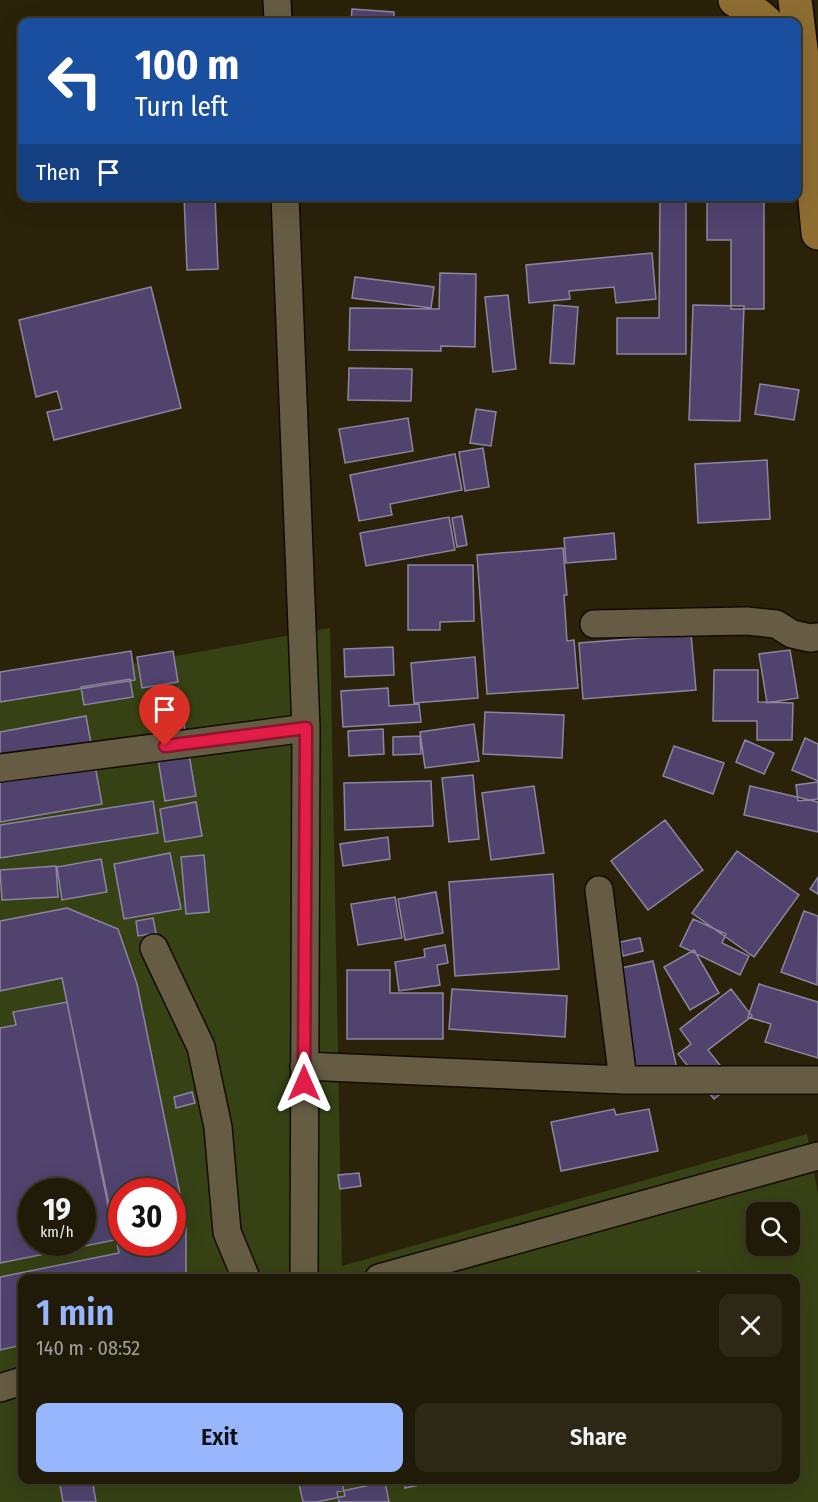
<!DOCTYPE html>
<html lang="en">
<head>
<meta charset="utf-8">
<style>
	:root { --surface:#201a08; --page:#2d2716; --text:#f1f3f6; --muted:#a2a19c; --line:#3d3829; --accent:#97b6fd }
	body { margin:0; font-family:"Fira Sans Condensed",sans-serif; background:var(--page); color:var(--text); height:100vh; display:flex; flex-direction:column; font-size:22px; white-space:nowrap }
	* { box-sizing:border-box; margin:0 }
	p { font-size:20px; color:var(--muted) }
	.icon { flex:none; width:33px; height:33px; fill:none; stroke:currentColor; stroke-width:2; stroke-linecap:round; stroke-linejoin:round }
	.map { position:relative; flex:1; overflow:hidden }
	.sheet { position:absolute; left:18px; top:1274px; width:782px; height:210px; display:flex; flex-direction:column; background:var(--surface); border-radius:12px; box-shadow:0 6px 24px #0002,0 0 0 2px var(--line) }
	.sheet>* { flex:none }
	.guide { position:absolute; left:18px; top:18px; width:783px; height:183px; border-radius:12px; box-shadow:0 6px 24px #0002,0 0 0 2px var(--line); background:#1a4fa0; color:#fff; overflow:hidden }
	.fabs { position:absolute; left:746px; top:1202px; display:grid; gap:12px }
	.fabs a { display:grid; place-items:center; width:54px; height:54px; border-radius:12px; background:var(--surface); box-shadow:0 6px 24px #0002,0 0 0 2px var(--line); font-size:30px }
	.speed { position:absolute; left:18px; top:1178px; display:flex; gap:12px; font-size:30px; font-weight:700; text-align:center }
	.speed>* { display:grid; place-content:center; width:78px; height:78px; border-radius:50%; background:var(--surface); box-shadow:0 6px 24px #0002,0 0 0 2px var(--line); line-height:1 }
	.speed small { font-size:15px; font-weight:400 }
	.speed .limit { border:9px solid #d22; background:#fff; color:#111 }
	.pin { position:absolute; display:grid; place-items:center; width:51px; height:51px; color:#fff; margin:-62px -26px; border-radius:50% 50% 50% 0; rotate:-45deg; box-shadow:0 0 6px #0007 }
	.pin .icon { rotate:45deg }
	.me { position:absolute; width:66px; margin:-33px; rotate:0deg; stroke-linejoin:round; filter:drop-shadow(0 0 4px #0008) }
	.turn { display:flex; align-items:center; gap:21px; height:126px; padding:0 18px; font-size:27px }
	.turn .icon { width:78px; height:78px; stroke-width:2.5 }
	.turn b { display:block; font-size:42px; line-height:51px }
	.then { display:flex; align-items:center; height:57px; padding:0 18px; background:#0003; gap:12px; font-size:22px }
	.round { display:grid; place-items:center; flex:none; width:63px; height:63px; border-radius:12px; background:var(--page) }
	.head { display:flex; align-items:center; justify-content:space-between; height:102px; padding:0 18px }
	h1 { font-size:36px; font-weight:600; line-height:45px; color:var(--accent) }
	.primary-button { display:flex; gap:12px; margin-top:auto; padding:12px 18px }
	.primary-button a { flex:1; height:69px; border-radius:12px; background:var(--accent); color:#111; font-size:24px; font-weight:600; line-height:69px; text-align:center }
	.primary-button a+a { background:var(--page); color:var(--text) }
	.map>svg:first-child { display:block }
	.green { fill:#364214; fill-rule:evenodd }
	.building { fill:#50446f; stroke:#8c85a0; stroke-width:1.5; fill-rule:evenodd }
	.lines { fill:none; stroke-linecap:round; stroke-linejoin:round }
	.minor-casing { stroke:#140b00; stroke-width:30 }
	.major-casing { stroke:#140b00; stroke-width:36 }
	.minor { stroke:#665c43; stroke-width:27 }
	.major { stroke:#8d6d31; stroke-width:33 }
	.route-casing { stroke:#92132f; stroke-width:15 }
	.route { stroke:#e11d48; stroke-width:10 }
</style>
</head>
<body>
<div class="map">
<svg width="818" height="1502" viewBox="0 0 818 1502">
	<rect width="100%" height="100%" fill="#2b220a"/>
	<path class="green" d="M330,628L342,1266L807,1134L818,1195V1502H0V688ZM32,1191H82V1242H32ZM122,1191H172V1242H122ZM756,1212H789V1245H756ZM22,1278H795V1479H22Z"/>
	<path class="building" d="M352,9L394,12V22H351Z
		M184,196H215L218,269L187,270Z
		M660,196H686V354H617V318H659Z
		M707,196H764V309H731V240H707Z
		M652,253L656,299L616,303L614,287L569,291L570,299L529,303L526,265Z
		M440,273L476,274L475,347L441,346V351L349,350L350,308L439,309Z
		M355,277L434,287L431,308L352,298Z
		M151,287L181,408L54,440L47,412L62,409L57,391L36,397L19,320Z
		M508,295L516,369L493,372L485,297Z
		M554,305L578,307L574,364L550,363Z
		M693,305L744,306L740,421L689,420Z
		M349,368L412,369L411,401L348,400Z
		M760,384L799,390L794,420L755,414Z
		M476,409L496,412L491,446L470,443Z
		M408,418L413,451L345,463L339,429Z
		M483,448L489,487L465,491L459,452Z
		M455,454L462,490L390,504L392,515L359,521L350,475Z
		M767,460L770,519L698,523L695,464Z
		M462,516L467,545L457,547L452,518Z
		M449,517L455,550L366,566L360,533Z
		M614,533L616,559L566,563L564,538Z
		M563,548L567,595H564L567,641L574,640L578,688L487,694L477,555Z
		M408,565H473L474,621L440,622V630H408Z
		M691,634L696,690L583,699L579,643Z
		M393,647L394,675L345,677L344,649Z
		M790,650L798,698L767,703L759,654Z
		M131,651L135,680L0,702V672Z
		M173,651L178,682L142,688L137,657Z
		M475,657L478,698L414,703L411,663Z
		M714,670H758V702L793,703L792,740H757V721H713Z
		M130,679L133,697L84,705L81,687Z
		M178,688L196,796L165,801L147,693Z
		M388,688L389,706L419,704L421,722L343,727L341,691Z
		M485,712L564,715L562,758L483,754Z
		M86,716L102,804L0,822V732Z
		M474,724L479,761L425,768L420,732Z
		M383,729L384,754L349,756L348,731Z
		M420,736L421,754L393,755V737Z
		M805,738L818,744V781L792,770Z
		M745,740L774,753L764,774L736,762Z
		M674,746L724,763L713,794L663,776Z
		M473,775L479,839L449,842L442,778Z
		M431,781L433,826L345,830L344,783Z
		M818,782V799L798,801L796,785Z
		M534,786L544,853L491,860L482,793Z
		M750,786L818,802V832L744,815Z
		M153,801L158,833L0,858V825Z
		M196,802L202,836L165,842L160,809Z
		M665,820L703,870L648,910L611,861Z
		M388,837L390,859L343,866L340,844Z
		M737,851L799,895L754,957L692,913Z
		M170,853L181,909L124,919L114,864Z
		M204,855L209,912L186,914L181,857Z
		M101,859L107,892L62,900L57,867Z
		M56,866L58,897L2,900L0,870Z
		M553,874L559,969L455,976L449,882Z
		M818,877V894L810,889Z
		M436,892L443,933L405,940L398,899Z
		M395,897L402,938L358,945L351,904Z
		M67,908L118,929L137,984L186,1223V1278H22V1345L0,1350V1277L119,1253L62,978L0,991V921ZM122,1191H172V1242H122Z
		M804,911L818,916L817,985L781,972Z
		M153,918L156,933L138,936L136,921Z
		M693,919L726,934L722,943L749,956L740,975L680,946Z
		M640,938L643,951L623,956L620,942Z
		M445,945L448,963L437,965L440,985L399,991L395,962L425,957L424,949Z
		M694,950L719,993L690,1010L664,967Z
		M653,961L679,1078L636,1076L612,970Z
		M347,970H390V993H443V1039H347Z
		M759,984L818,1002V1058L765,1042L771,1024L748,1017Z
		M452,989L567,996L565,1037L449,1029Z
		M731,989L752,1016L708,1050L734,1083L714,1099L678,1054L691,1044L680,1029Z
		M67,1002L115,1240L0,1263V1028L16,1025L13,1012ZM32,1191H82V1242H32Z
		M192,1092L195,1103L176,1108L174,1097Z
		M614,1109L616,1115L649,1109L658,1151L561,1171L551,1122Z
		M359,1173L361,1186L340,1189L338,1175Z
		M699,1272L701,1278H676Z
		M59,1479H92L96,1502H63Z
		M298,1479H341L345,1496L317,1502H303Z
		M404,1479H448L405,1488Z
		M385,1482L389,1502H339L337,1492Z"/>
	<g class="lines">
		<defs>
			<path id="minor" d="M277,0L278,22
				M285,196L306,728L304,1278
				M594,624L746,621L776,624L792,634L810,638L818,637
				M0,768L306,728
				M599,890L623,1080
				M154,948L201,1047L218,1127L227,1232L246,1278
				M304,1066L623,1080H818
				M379,1278L818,1156
				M0,1388L22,1381"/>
			<path id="major" d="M735,0L758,15L766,22
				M795,0L802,57L818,233"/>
		</defs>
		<use href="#minor" class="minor-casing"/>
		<use href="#major" class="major-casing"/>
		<use href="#minor" class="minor"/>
		<use href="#major" class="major"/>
	</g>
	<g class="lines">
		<defs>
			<path id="route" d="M165,746L306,728L304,1083"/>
		</defs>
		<use href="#route" class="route-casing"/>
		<use href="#route" class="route"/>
	</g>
</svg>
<div class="fabs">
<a><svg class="icon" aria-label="search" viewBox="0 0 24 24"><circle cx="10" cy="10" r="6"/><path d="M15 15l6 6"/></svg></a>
</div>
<div class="speed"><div>19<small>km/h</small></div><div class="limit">30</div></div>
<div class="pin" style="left:165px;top:746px;background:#d93025"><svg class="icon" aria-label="arrive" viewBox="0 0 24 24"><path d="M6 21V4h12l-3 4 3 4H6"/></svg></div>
<svg class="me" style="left:304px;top:1083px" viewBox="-20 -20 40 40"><path d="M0-17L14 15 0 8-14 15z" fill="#e11d48" stroke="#fff" stroke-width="4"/></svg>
<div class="guide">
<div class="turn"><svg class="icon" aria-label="left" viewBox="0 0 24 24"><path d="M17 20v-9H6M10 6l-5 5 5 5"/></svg><div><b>100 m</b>Turn left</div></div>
<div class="then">Then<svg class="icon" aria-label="arrive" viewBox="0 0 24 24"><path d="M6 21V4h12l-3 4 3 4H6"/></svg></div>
</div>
<section class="sheet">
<div class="head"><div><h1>1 min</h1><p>140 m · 08:52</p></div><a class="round"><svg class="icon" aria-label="close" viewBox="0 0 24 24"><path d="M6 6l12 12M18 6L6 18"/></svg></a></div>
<div class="primary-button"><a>Exit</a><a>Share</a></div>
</section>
</div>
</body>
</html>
